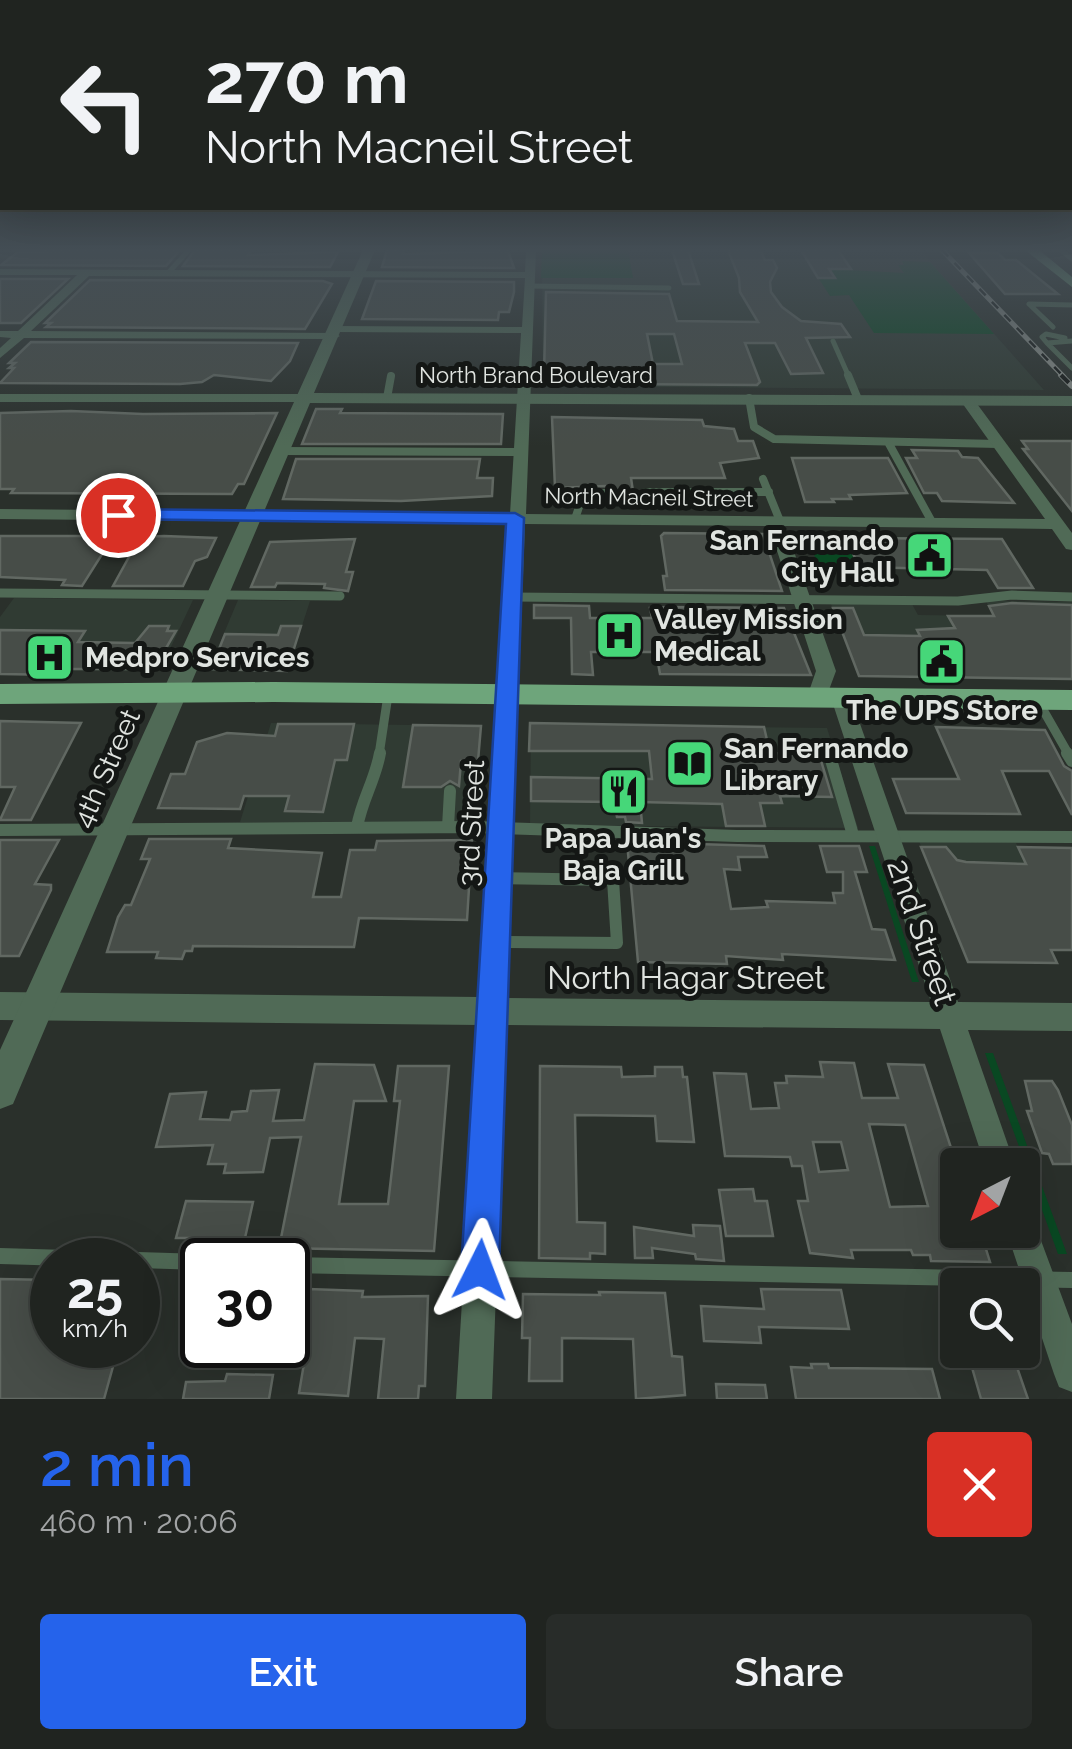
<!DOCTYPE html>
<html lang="en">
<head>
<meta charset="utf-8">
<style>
	:root { --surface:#202420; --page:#282c29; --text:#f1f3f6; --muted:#a2a4a5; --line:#3d413e; --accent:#2563eb }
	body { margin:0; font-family:Raleway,sans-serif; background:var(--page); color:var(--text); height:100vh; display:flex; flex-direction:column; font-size:38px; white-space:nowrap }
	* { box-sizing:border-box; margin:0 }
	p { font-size:32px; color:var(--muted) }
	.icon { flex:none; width:55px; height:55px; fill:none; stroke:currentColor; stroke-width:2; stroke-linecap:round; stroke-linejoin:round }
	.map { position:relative; height:1399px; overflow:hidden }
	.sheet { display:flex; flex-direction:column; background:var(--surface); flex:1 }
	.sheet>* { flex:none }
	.banner { position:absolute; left:0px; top:0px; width:1072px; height:210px; box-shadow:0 10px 40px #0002,0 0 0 2px var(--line); background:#202420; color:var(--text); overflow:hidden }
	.needle { width:65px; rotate:222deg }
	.controls { position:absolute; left:940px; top:1148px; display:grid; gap:20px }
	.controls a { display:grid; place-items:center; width:100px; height:100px; border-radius:10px; background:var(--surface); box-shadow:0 10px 40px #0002,0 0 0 2px var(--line); font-size:50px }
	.speed { position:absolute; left:30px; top:1238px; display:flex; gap:20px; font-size:50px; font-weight:700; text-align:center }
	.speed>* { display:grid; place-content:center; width:130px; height:130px; border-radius:50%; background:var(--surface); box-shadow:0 10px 40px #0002,0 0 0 2px var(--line); line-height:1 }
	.speed small { font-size:25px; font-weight:400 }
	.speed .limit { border:5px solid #111; border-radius:15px; background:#fff; color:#111 }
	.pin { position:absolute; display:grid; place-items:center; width:85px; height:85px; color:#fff; margin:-42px; border:5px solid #fff; border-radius:50%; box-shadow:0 2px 10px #0007 }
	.me { position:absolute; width:110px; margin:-55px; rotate:3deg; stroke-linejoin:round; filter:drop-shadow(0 0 8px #0008) }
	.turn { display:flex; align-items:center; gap:35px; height:210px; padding:0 40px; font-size:45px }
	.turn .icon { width:130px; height:130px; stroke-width:2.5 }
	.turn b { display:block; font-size:70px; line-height:85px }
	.round { display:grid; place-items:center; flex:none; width:105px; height:105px; border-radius:10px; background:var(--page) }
	.overview { display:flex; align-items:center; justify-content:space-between; height:170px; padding:0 40px }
	h1 { font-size:60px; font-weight:600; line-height:75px; color:var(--accent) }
	.action { display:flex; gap:20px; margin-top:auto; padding:20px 40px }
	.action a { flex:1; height:115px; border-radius:10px; background:var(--accent); color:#fff; font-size:40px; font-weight:600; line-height:115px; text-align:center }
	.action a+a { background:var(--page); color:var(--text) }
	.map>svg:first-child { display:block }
	.built { fill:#303b33 }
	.green { fill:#094822 }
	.building { fill:#474d48; stroke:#616862; stroke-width:2.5; fill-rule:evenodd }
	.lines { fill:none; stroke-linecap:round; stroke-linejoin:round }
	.service-far4 { stroke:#506a56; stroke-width:5 }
	.service-far3 { stroke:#506a56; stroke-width:8 }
	.service-far2 { stroke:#506a56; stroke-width:9 }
	.service-far1 { stroke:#506a56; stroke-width:12 }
	.service { stroke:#506a56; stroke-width:16 }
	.minor { fill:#506a56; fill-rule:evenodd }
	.tertiary { fill:#506a56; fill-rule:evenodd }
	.primary { fill:#6ea57b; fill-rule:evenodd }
	.rail-far1-casing { stroke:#8a8f8a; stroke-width:5 }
	.rail-casing { stroke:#8a8f8a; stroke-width:6 }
	.rail-far1 { stroke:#141715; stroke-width:2.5; stroke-dasharray:9; stroke-linecap:butt }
	.rail { stroke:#141715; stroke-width:4; stroke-dasharray:11; stroke-linecap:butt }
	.route { fill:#2563eb; stroke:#184099; stroke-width:2.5 }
	.labels { text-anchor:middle; stroke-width:10; stroke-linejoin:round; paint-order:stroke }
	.far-street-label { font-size:22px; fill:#e0e4e0; stroke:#141715 }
	.poi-label { font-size:28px; font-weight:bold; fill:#e0e4e0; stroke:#141715; text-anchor:start }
	.street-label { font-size:28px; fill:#e0e4e0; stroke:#141715 }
	.near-street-label { font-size:32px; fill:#e0e4e0; stroke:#141715 }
</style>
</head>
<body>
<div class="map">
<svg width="1072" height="1399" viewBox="0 0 1072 1399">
	<rect width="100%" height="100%" fill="#2a302b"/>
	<path class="built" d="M542,250H920L1044,390L543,386Z
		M14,598L193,600L161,668L155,671L0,670V617Z
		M238,600L310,601L287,672L208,671Z
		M986,601L1072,602V679L859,676L831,604H912L918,615L993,616Z
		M271,723L481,726L474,824L240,822Z
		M531,725L827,728L858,828L530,825Z
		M919,841L1016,843L1037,887L936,886Z"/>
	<path class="green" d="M542,250H628L633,278H541Z
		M902,261L930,262L994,334L874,333L849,295L830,296L819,279L834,278L829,269L904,273L898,265H904Z
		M809,537H904L908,544L903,538H847L859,567L874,568H818Z
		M869,846H875L919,982H912Z
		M985,1053H993L1067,1254H1058Z"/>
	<path class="building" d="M101,250H180L166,266L1,265L18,252Z
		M195,250H251L248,255L338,252L330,267L183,266Z
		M387,250H404L403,254L508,251L514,268L382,267Z
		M672,250H688L699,284H683Z
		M728,250H760L765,260H773L777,268L770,282L771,292L782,307L801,321L841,324L850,337L806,338L823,373L791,374L775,343H745L760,382L757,385L616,384L615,379L596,378V375L544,374L546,292L669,294L677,321L758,322L740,292L739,278ZM647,334H674L682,364H653Z
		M801,250H838L851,269H829L835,278H818Z
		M969,253H998L1005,260H1016L1058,294H1005Z
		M0,279H68L21,323H0Z
		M90,280L323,281L332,284L305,329L46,327L51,323H45Z
		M376,281L514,282V292L509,312H499L498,320L362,319Z
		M31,342L298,343L290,361L271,381L214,375L202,382L180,384L0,383L14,368H9L15,363H9Z
		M316,409H342L340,413L503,414L501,444H302Z
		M71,411L143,414L277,413L244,484H238L232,494L11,493L14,489H0V413Z
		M552,417L702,420L704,426L734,429L738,441H753L759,458L720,463L725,478H631L634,498H613L612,488L605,486L555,488Z
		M1022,441H1072V511L1023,449H1028Z
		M912,450L958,451L962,457L978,458L1014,503L942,501L937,493H924L906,458H917Z
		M792,458H888L907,493L849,495L851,499H832L834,502H805Z
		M296,459H480L477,478H493L492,496L401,501L283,499Z
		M664,533L763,534L782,591L665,590L663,576H667L661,536Z
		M0,536H77L113,537L82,586L62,585L65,580L0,577Z
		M140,537L164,536L216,538L207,557L195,561L183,586H113Z
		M846,538L1002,539L1033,588H998L987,570L859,567Z
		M355,539L346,572H353L348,591L324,588L325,584L277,583L275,587H251L270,542Z
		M1012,603L1072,605V679L859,676L833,608H853L864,635L920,636L917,630L955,628L948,616H994L989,606Z
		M534,605L589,606L590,618H652L650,608L667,607L784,608L811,675L660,674L656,652H591L593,675L572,674L571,618H534Z
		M149,626H169L167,631H176L154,669H62L59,675L0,674V630L85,631L78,642L135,643Z
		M281,626H301L287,671L211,669L225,634L278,635Z
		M0,721L81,723L31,820H0L15,787H0Z
		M530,723L764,727L770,753L819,754L832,797L780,796L782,803H760L765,826H726L722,804L640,802L642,823L626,822L625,817H617L614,802L531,801V777L652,779L649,751H529Z
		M278,724H354L347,760H335L323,812L285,811L289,796H244L240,809L158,808L171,774H185L197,742L227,733L275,736Z
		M413,725L481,726L478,761H461L459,786L450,781L441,787H403Z
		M936,727L1045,730L1064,766L1072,771V815L1049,771H1002L1020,814L906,813L893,779H959Z
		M149,839H231L228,848L322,853L313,897H341L350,850H375L377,841L472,840L467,920L359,918L354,947L193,946L192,951H185L182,959L156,958L158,952H107L118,917L125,905H131L150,859H141Z
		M0,840H59L35,884L51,885V890L19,956H0Z
		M627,842L764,846L767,857H738L740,870L724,869L731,909L768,907L766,901L835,903L833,893H843V872H827L820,846H859L867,872H855L872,929L885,930L895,960L782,954L783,960L726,956L727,964L638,962Z
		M921,847H946L957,860L966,862L1026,864L1018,847L1072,848V950H1051L1057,963L968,962Z
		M820,1062L854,1063L862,1098H898L888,1064L924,1065L952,1151H956L960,1165L958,1230H980L990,1262L931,1261L930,1255H913L911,1250H851L853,1258L810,1253L798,1201H808L802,1166H792L790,1157L725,1156L714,1073L746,1074L751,1109L779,1108L775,1083H787L786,1076L823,1077ZM869,1124L905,1125L928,1206L890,1207ZM813,1142H841L848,1170L819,1172Z
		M315,1064L374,1065L386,1101H354L339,1204H388L400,1101H394L398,1066H449L434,1251L279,1248L301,1137L270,1138L263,1172L224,1173L226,1164H208L213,1145L156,1147L170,1094L206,1092L200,1119L230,1120L232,1112L247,1111L251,1091L279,1090L273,1121L304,1120Z
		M540,1066L621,1067L622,1077L655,1076V1067H682L683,1077H687L694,1142L657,1141L655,1116L575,1115L577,1222L605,1223V1254L590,1253V1259L539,1258Z
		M1025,1081H1052L1058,1090L1072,1125V1164H1053L1049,1154L1042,1153L1027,1111H1032Z
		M753,1189L755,1201H767L773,1236H726L719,1190Z
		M186,1201L253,1202L245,1238H176Z
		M693,1225L720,1226L724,1261L696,1259L695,1254L652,1248L653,1258H635L634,1227L694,1236Z
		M0,1279L52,1280V1345H110L107,1352H117L104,1399H0Z
		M308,1289L363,1291L362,1297L428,1296L425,1386H419L418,1399H378L384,1339L355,1338L348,1396L299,1393L310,1328H301Z
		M761,1289L841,1290L849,1329L759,1327L761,1343L704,1341L701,1306L764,1309Z
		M599,1292L665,1293L672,1356L682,1357L685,1395L636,1399L633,1339L562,1338V1381H529L530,1338H522L523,1294L600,1295Z
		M967,1350H1011L1028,1399H981Z
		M811,1364H828L829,1368L932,1369L940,1399H796L791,1367L812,1368Z
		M227,1374L273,1375L269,1399H183L186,1382L225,1381Z
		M716,1384L765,1385L767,1399H717Z"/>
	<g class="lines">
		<path class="service-far4" d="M1061,250L1072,259
			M169,272L189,250
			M529,286L669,288
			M1053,327L1029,304L1072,305
			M833,341L849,377
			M1072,341L1047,343L1072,368
			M1047,343L1042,337L1046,334L1065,338"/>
		<path class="service-far3" d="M848,375L858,399
			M387,398L391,376
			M749,398L754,427L774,439L998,444
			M888,442L932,522
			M281,451L518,452
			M763,479L780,521
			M645,492H769
			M575,519L583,495L605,493"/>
		<path class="service-far2" d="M0,593L340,596
			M512,597L958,601L1012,595L1072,597
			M1038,701L1069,755
			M829,751L830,755
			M379,755L388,695"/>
		<path class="service-far1" d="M829,753L853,835
			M1067,753L1072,761
			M357,827C362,799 375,781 380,753
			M448,827L450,791
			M0,830L475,827L737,836L1072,837
			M496,942L617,943L613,880L499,878"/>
		<path class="service" d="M0,1256L135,1260
			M138,1260L202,1262
			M288,1265L1072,1280"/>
		<path class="minor" d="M526,250H536L526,514L1045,519L960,400L967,396L972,397L1072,533V550L1066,549L1052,529L785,526L836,671L823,706H809L806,700L816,671L769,526L525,524L507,998L931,1002L832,701L835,695H849L852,701L958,1002L1072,1003V1031L968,1030L1015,1165H985L940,1029L506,1025L492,1399H456L479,1025L0,1020V992L480,997L509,524L0,519V509L510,514L521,333L337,332L331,329L337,326L522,327L525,278L89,276L31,331L334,333L340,336L334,339L24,338L0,358V348L11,338L0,337V331H18L77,275H0V269L525,272Z
			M0,394H304L310,398L304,402H0Z
			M1022,1214L1033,1219L1072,1324V1392L1059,1387L1054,1374L1006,1230H1022Z"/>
		<path class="tertiary" d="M363,250H375L314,393L1072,396V406L310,403L13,1104L0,1109V1050Z"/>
		<path class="primary" d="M1025,250H1039L1072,277V287Z
			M273,682L1072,690V710L273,702L0,704V684Z"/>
		<defs>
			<path id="rail-far1" d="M942,250L1064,377"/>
			<path id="rail" d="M1061,375L1072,386"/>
		</defs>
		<use href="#rail-far1" class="rail-far1-casing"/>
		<use href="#rail" class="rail-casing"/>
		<use href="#rail-far1" class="rail-far1"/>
		<use href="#rail" class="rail"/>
	</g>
	<linearGradient id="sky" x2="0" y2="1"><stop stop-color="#171a18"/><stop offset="0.56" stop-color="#444e55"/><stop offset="1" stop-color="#444e55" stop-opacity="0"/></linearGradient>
	<rect width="1072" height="446" fill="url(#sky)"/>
	<path class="route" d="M118,509L515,513L524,518L499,1270L493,1284L480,1289L467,1284L461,1270L506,524L112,519L109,515Z"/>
	<defs>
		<symbol id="civic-square" viewBox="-11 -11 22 22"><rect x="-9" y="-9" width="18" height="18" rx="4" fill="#46d779" stroke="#141715"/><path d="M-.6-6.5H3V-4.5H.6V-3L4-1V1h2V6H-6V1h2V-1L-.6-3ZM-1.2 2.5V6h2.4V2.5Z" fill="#111"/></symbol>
		<symbol id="hospital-square" viewBox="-11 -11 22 22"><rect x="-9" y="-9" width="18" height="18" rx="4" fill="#46d779" stroke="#141715"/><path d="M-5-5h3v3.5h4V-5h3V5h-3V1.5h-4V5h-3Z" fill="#111"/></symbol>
		<symbol id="library-square" viewBox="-11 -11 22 22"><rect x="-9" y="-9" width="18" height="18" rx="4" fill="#46d779" stroke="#141715"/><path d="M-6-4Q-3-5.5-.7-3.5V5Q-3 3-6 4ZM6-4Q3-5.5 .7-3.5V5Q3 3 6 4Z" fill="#111"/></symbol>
		<symbol id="restaurant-square" viewBox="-11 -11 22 22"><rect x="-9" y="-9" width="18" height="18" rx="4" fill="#46d779" stroke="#141715"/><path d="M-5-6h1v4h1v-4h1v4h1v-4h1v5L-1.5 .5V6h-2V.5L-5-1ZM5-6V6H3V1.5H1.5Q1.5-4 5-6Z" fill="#111"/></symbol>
	</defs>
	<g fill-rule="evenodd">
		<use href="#civic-square" x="902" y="528" width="55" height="55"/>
		<use href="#hospital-square" x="592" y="608" width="55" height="55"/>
		<use href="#hospital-square" x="22" y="630" width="55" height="55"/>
		<use href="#civic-square" x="914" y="634" width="55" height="55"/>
		<use href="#library-square" x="662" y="736" width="55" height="55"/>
		<use href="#restaurant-square" x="596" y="764" width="55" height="55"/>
	</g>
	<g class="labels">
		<g class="far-street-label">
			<text x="536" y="383">North Brand Boulevard</text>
			<text transform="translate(649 497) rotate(1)" y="8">North Macneil Street</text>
		</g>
		<g class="poi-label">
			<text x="894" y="550" text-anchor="end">San Fernando<tspan x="894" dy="32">City Hall</tspan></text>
			<text x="654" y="629">Valley Mission<tspan x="654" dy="32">Medical</tspan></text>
			<text x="85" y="667">Medpro Services</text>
			<text x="942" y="720" text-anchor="middle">The UPS Store</text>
			<text x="724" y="758">San Fernando<tspan x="724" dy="32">Library</tspan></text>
			<text x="623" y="848" text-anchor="middle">Papa Juan's<tspan x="623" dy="32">Baja Grill</tspan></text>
		</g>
		<g class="street-label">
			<text transform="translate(106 768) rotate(-66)" y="10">4th Street</text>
			<text transform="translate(471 823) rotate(-87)" y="10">3rd Street</text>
		</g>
		<g class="near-street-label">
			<text transform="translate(922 932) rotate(71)" y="11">2nd Street</text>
			<text x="686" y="989">North Hagar Street</text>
		</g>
	</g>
</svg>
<div class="controls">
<a><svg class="needle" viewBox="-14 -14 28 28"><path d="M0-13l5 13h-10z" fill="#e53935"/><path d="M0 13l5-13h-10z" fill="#a2a4a5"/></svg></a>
<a><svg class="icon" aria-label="search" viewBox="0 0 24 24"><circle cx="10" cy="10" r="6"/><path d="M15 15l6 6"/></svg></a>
</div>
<div class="speed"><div>25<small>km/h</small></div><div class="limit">30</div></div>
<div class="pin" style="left:118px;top:515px;background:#d93025"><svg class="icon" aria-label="arrive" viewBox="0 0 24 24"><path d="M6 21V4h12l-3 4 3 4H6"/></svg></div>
<svg class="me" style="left:480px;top:1270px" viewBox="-20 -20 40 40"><path d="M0-17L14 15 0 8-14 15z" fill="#2563eb" stroke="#fff" stroke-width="4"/></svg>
<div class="banner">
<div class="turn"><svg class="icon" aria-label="left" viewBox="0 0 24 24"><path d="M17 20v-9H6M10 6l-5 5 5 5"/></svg><div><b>270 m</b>North Macneil Street</div></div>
</div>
</div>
<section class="sheet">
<div class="overview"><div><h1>2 min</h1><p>460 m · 20:06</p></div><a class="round" style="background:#d93025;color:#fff"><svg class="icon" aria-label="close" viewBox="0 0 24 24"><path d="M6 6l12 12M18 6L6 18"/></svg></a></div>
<div class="action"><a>Exit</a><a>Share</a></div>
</section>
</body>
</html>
